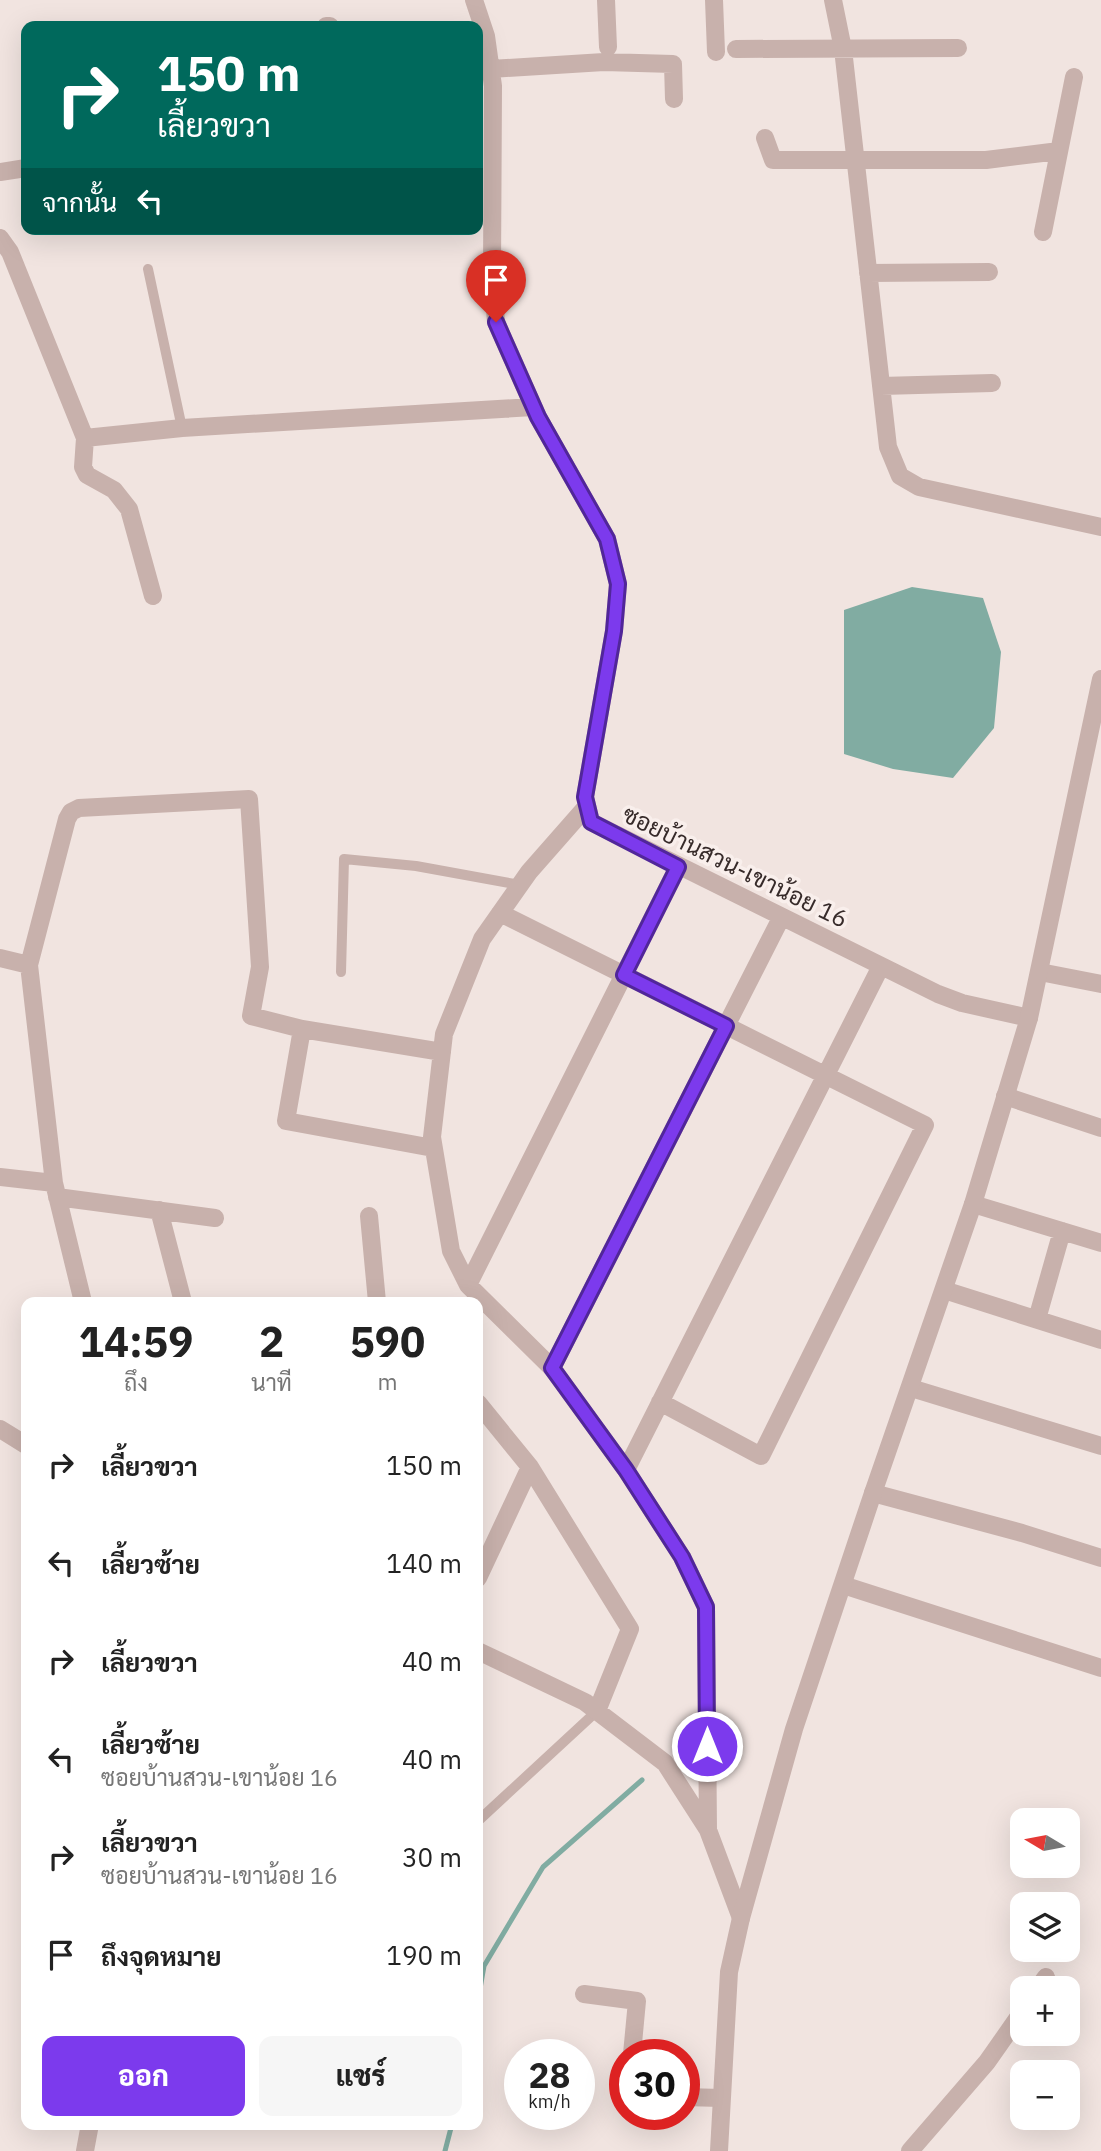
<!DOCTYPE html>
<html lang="th">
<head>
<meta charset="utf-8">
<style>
	:root { --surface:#fff; --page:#f6f6f6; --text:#222; --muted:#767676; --accent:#7c3aed }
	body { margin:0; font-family:"IBM Plex Sans",Sarabun,sans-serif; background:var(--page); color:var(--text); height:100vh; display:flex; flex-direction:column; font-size:26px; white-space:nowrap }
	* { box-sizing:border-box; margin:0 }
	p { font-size:23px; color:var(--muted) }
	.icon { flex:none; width:38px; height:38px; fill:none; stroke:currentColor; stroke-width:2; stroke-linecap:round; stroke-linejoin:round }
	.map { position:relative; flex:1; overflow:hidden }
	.details { position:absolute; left:21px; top:1297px; width:462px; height:833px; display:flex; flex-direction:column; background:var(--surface); border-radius:14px; box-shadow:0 7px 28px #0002 }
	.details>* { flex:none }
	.hud { position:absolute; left:21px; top:21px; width:462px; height:214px; border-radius:14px; box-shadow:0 7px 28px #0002; background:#00695c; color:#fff; overflow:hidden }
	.needle { width:46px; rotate:280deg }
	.controls { position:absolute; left:1010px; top:1808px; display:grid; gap:14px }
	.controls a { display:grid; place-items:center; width:70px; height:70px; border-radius:14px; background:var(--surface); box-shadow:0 7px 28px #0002; font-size:35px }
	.speed { position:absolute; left:504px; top:2039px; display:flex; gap:14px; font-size:35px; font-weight:700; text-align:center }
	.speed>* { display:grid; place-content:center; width:91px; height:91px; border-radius:50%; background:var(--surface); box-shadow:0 7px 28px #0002; line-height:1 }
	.speed small { font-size:18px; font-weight:400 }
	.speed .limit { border:10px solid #d22; background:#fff; color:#111 }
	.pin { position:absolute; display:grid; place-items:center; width:60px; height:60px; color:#fff; margin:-72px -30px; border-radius:50% 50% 50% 0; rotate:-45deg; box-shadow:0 0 7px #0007 }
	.pin .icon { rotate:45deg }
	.me { position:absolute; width:77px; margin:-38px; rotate:0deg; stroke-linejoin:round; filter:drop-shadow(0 0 5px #0008) }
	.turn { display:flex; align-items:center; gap:24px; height:147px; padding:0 21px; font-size:32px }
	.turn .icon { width:91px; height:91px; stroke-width:2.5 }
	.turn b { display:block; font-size:49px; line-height:60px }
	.then { display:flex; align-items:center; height:66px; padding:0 21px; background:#0003; gap:14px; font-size:26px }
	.eta { display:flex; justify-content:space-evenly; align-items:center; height:119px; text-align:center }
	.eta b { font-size:42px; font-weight:800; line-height:49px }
	.primary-button { display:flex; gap:14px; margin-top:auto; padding:14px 21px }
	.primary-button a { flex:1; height:80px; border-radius:14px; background:var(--accent); color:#fff; font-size:28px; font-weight:800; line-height:80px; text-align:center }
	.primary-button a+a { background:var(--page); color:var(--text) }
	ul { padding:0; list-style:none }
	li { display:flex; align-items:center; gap:21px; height:98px; padding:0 21px }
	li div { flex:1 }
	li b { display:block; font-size:26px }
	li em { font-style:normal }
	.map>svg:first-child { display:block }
	.water { fill:#81aca2 }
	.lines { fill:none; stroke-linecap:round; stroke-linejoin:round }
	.stream { stroke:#81aca2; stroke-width:5 }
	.service { stroke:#c8b1ac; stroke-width:10 }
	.minor { stroke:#c8b1ac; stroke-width:18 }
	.tertiary { stroke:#c8b1ac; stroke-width:18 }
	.route-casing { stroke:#51269a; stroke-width:18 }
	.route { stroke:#7c3aed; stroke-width:12 }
	.labels { text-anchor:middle; stroke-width:7; stroke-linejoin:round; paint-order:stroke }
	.street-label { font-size:24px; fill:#372b2a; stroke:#f9efec }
</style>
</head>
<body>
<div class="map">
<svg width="1101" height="2151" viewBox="0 0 1101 2151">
	<rect width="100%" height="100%" fill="#f1e4e0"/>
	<path class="water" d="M912,587L983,598L1001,652L994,728L953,778L893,769L844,754V610Z"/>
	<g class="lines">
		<path class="stream" d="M478,2000L484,1966L543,1867L642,1780
			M445,2151L452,2124"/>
		<path class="service" d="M148,269L182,428
			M341,972L344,859L416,866L520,885
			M478,1821L597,1711"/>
		<path class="minor" d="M474,0L486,36L493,86L492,271L496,322L538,417L607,539L618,584L614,631L585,797L591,822L938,994L962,1003L1029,1018
			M606,0L608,47
			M714,0L716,52
			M833,0L843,49L888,447L900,476L919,487L1101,527
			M326,26H330
			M736,49L958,48
			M491,69L604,62L673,64L674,99
			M765,138L773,160H986L1059,151
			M0,172L26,168
			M1043,232L1074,77
			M0,238L10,252L85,438L83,467L87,475L114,490L129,509L153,596
			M868,273L989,272
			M881,386L992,383
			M85,438L182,428L533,407
			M587,806L529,872L482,939L444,1034L432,1137L451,1251L468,1285L552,1368L626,1470L682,1557L706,1607L708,1830
			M500,913L925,1125L761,1456L660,1402
			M0,958L29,965
			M1040,972L1101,984
			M302,1029L286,1121L433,1148
			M1005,1096L1101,1128
			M0,1177L54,1183
			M57,1197L215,1218
			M973,1204L1101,1243
			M159,1210L183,1302
			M369,1216L377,1302
			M468,1285L678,867
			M944,1290L1101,1340
			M83,1302L54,1183L29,965L67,819L71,812L79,808L249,799L260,967L251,1016L302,1029L442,1052
			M1037,1319L1062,1231
			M552,1368L781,918
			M911,1388L1101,1446
			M478,1403L530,1467L630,1629L597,1711
			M0,1429L26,1445
			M626,1470L881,966
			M873,1493L1022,1533L1101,1558
			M478,1578L530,1467
			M843,1585L1101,1668
			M478,1651L585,1702L665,1763L708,1830L741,1918
			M1038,1988L1046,1977
			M584,1994L637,2001L632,2054
			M684,2097L721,2098
			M85,2151L90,2124
			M910,2151L987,2062L1022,2012"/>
		<path class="tertiary" d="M719,2151L729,1972L741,1918L794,1729L873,1493L973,1204L1029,1018L1101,679"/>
	</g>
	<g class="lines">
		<defs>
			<path id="route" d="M496,322L538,417L607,539L618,584L614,631L585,797L591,822L678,867L624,975L726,1026L552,1368L626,1470L682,1557L706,1607L707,1746"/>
		</defs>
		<use href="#route" class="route-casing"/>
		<use href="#route" class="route"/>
	</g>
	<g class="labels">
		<g class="street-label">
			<text transform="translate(735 867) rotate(26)" y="8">ซอยบ้านสวน-เขาน้อย 16</text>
		</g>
	</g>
</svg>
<div class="controls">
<a><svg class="needle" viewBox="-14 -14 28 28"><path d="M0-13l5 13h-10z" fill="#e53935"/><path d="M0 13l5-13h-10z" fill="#767676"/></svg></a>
<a><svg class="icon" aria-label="layers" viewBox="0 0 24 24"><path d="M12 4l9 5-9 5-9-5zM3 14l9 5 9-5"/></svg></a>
<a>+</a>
<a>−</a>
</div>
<div class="speed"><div>28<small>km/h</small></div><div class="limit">30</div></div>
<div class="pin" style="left:496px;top:322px;background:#d93025"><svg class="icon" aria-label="arrive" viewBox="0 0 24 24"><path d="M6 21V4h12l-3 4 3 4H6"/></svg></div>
<svg class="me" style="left:707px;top:1746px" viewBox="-20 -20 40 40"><circle r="17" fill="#7c3aed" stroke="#fff" stroke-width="3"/><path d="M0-11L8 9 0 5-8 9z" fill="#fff"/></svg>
<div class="hud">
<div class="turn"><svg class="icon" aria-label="right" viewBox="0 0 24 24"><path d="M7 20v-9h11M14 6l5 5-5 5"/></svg><div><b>150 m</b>เลี้ยวขวา</div></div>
<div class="then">จากนั้น<svg class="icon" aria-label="left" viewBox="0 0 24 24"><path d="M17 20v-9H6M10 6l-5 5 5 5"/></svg></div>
</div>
<section class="details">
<div class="eta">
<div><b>14:59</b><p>ถึง</p></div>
<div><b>2</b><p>นาที</p></div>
<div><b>590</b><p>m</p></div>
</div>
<ul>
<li><svg class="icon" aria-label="right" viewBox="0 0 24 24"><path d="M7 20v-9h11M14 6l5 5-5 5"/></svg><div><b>เลี้ยวขวา</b></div><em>150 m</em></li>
<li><svg class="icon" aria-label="left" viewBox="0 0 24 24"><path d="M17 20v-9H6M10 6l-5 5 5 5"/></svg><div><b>เลี้ยวซ้าย</b></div><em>140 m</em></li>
<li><svg class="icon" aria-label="right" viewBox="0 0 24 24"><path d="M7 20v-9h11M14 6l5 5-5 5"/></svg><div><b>เลี้ยวขวา</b></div><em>40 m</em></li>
<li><svg class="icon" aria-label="left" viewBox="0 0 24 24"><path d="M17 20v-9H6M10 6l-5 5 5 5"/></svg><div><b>เลี้ยวซ้าย</b><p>ซอยบ้านสวน-เขาน้อย 16</p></div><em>40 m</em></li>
<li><svg class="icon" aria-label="right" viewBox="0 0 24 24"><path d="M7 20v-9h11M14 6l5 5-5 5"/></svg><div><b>เลี้ยวขวา</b><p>ซอยบ้านสวน-เขาน้อย 16</p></div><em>30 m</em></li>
<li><svg class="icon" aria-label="arrive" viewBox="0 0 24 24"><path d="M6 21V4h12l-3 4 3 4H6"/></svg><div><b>ถึงจุดหมาย</b></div><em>190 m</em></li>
</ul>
<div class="primary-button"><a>ออก</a><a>แชร์</a></div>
</section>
</div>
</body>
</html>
